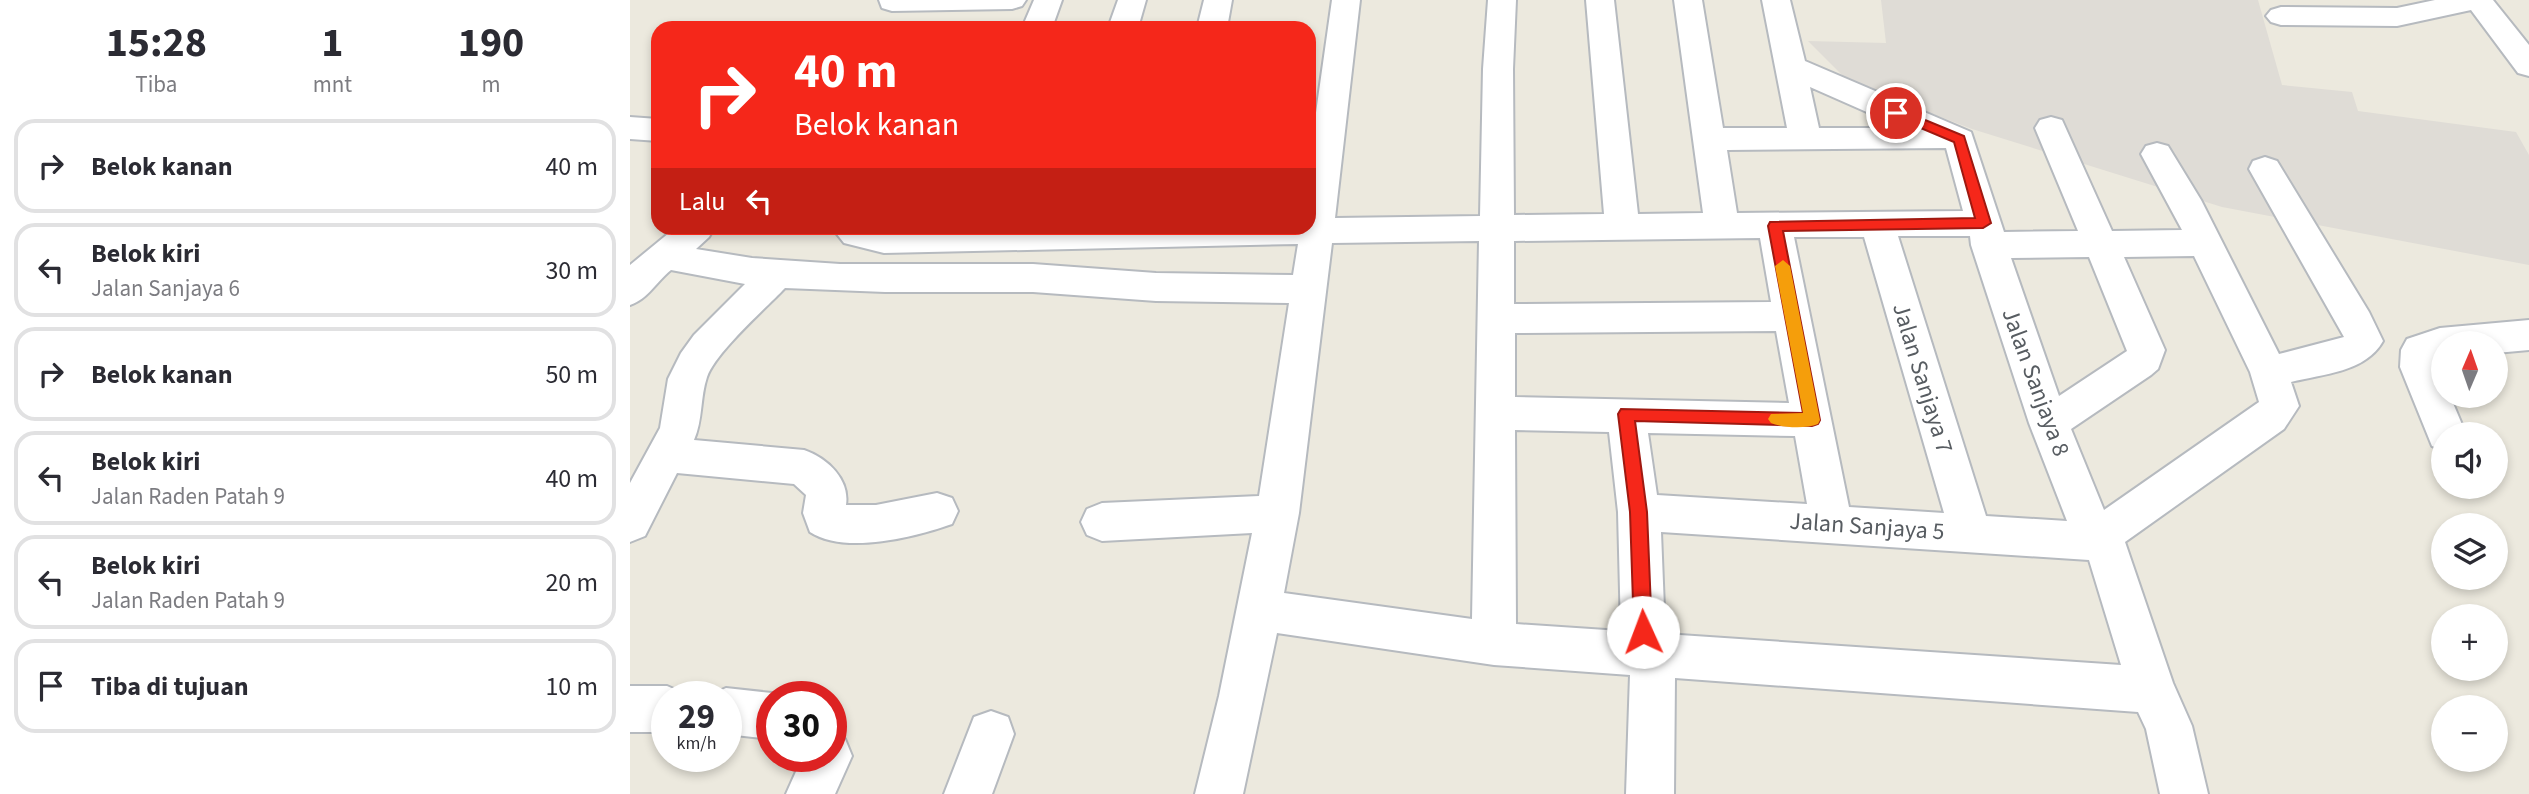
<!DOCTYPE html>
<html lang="id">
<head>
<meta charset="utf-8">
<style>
	:root { --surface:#fff; --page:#f2f2f3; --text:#2b2b33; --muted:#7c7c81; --line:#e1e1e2 }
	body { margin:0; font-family:"Source Sans 3",sans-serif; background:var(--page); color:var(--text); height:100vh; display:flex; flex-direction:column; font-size:26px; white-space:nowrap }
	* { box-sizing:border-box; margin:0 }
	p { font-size:23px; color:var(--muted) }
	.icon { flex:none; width:38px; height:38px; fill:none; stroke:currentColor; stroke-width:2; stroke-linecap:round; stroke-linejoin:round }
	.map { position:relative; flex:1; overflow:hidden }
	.side { display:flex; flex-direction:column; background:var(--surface); width:630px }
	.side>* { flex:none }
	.hud { position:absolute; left:21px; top:21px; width:665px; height:214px; border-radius:21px; box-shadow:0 4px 10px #0003; background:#f5271a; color:#fff; overflow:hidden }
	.needle { width:46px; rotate:2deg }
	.controls { position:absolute; left:1801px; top:331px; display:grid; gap:14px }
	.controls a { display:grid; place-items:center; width:77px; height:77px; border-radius:50%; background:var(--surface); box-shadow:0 4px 10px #0003; font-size:35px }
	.speed { position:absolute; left:21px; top:681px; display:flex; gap:14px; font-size:35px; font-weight:700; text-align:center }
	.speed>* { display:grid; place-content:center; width:91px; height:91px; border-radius:50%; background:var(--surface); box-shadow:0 4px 10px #0003; line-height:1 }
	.speed small { font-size:18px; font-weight:400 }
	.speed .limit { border:10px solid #d22; background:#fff; color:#111 }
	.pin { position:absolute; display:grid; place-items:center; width:60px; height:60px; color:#fff; margin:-30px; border:4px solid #fff; border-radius:50%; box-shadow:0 2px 7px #0007 }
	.me { position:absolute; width:77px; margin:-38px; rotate:358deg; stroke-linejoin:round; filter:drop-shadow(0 0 5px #0008) }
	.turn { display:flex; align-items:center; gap:24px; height:147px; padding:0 28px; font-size:32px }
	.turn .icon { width:91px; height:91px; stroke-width:2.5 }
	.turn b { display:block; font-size:49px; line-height:60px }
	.then { display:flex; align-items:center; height:66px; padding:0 28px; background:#0003; gap:14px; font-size:26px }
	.eta { display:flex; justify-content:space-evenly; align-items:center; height:119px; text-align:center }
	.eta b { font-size:42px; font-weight:700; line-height:49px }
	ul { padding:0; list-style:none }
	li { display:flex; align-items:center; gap:21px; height:94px; margin:0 14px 10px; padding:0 14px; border:4px solid var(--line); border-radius:21px }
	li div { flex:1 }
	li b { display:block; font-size:26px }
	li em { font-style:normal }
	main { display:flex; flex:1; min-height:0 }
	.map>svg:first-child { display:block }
	.industrial { fill:#dfdcd6 }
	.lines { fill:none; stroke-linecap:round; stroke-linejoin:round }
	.minor-casing { stroke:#b6babf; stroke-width:4 }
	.minor { fill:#fff; fill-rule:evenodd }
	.route { fill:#f5271a; stroke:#9f1911; stroke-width:2 }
	.slow { fill:#f59e0b }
	.labels { text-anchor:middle; stroke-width:6; stroke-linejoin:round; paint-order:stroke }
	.street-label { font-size:24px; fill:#575c61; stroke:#fff }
</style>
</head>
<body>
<main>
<section class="side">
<div class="eta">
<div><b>15:28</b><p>Tiba</p></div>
<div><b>1</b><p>mnt</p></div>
<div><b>190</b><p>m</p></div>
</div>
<ul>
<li><svg class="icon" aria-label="right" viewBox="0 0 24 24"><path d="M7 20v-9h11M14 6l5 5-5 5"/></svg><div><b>Belok kanan</b></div><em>40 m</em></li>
<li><svg class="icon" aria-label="left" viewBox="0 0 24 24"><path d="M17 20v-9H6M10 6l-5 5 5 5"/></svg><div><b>Belok kiri</b><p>Jalan Sanjaya 6</p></div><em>30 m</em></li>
<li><svg class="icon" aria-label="right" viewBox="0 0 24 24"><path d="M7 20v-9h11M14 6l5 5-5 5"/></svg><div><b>Belok kanan</b></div><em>50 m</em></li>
<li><svg class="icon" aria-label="left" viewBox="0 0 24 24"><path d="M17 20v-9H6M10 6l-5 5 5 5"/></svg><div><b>Belok kiri</b><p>Jalan Raden Patah 9</p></div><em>40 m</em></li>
<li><svg class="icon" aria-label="left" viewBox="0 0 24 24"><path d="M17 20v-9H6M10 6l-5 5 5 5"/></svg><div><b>Belok kiri</b><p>Jalan Raden Patah 9</p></div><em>20 m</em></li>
<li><svg class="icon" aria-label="arrive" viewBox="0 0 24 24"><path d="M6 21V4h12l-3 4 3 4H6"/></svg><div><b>Tiba di tujuan</b></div><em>10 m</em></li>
</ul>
</section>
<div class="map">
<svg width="1899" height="794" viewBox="0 0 1899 794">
	<rect width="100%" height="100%" fill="#ece9de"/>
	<path class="industrial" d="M1251,0H1628L1652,85L1722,92L1728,111L1886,132L1899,155V265L1592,207L1342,129L1219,82L1178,41L1256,43Z"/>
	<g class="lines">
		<defs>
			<path id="minor" d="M249,0H396L392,6L382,9L262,11L252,8Z
				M404,0H432L422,28H392Z
				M488,0H516L508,28H478Z
				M574,0H602L597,28H567Z
				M702,0H730L705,218L850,216L853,69L858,0H886L883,69L884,215L974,214L956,0H984L1008,214L1073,213L1044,0H1072L1093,128H1157L1132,0H1160L1175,61L1341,132L1374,232L1448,231L1405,128L1410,120L1421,117L1432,120L1482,231L1552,230L1511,154L1516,146L1527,143L1538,146L1571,200L1649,354L1714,337L1619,169L1623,161L1635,157L1647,161L1739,312L1753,341C1736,372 1693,374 1661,382L1669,406L1654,429L1495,542L1543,683L1562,726L1578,794H1530L1516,729L1508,712L1045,678L1044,794H996L1000,675L864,665L647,633L613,794H565L589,696L622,533L472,541L457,535L451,522L457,509L472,503L629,496L659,303L526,301L403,292H255L155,288C135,309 86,352 77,377C70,397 73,420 64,440L174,450C197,458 220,479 216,505H246L307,493L322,498L328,511L322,524C285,537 215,555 180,532L173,513L176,495L164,484L47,473L15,536L0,542V483L30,428L38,379L51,353L64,335L115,284L41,270C26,282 18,299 0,305V265L45,228H84L79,237L66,249L122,258L210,264H403L526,273L663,275L668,244L254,253L214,243L202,228H679V162ZM1180,87L1273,128H1189ZM1316,148L1333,211L1107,213L1097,150ZM1268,236H1340L1341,245L1399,423L1437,521L1356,516ZM1164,237H1234L1314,513L1219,507ZM1130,238L1141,302L884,304V241ZM849,241L842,619L654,593L669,513L702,243ZM1564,256L1620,372L1629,402L1474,510L1441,429L1521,375L1528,369L1535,350L1494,257ZM1459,257L1497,351L1429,396L1381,258ZM1146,331L1159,403L885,397V333ZM885,430L979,432L988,512L991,631L886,624ZM1018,433L1165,436L1177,504L1027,495ZM1031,532L1459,560L1491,665L1035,634Z
				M1805,0H1863L1899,45V76L1888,73L1841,10L1767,26L1651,25L1641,22L1636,16L1641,10L1651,7L1767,8Z
				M0,117L28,119V141L0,139Z
				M1899,320V350L1866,353V343H1813V358L1808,359C1808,371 1813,382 1813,396H1820L1836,434H1813V450L1802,446L1770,367L1771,350L1777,339L1810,328Z
				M0,686H37L53,693L55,696H37V732H0Z
				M96,688L142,693L151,696H142V739L96,734V696H79Z
				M361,711L378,717L384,734L362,794H314L344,717Z
				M201,734L215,739L222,756L205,794H156L173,756H201Z"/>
		</defs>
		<use href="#minor" class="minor-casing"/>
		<use href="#minor" class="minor"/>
	</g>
	<path class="route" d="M1266,108L1334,136L1361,223L1353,228L1153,231L1190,420L1188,424L1182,426L1005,421L1017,512L1022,632L1020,638L1013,640L1007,638L1004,632L1000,512L988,414L991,409L1173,413L1138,226L1140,222L1345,218L1324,142L1262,116L1260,113Z"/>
	<path class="slow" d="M1153,260L1160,266L1190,420L1188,424C1176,429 1153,428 1141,423L1138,419L1141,414L1173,413L1145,266Z"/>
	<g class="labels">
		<g class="street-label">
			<text transform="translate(1293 378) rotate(73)" y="8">Jalan Sanjaya 7</text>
			<text transform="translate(1406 382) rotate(70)" y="8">Jalan Sanjaya 8</text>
			<text transform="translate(1237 526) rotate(4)" y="8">Jalan Sanjaya 5</text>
		</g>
	</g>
</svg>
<div class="controls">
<a><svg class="needle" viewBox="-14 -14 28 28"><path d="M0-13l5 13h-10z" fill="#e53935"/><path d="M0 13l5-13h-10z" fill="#7c7c81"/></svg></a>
<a><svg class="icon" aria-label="sound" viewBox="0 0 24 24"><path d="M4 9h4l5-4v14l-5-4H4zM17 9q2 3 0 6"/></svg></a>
<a><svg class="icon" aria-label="layers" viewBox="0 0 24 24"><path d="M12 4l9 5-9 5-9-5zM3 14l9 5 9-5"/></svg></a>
<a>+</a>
<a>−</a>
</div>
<div class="speed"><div>29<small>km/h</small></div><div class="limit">30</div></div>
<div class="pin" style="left:1266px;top:113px;background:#d93025"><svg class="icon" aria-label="arrive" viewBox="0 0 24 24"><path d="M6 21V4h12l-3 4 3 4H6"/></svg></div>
<svg class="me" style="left:1013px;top:632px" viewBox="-20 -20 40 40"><circle r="19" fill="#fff"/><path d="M0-13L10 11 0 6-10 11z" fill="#f5271a"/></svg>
<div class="hud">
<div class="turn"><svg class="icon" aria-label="right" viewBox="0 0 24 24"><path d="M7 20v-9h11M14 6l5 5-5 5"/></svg><div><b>40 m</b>Belok kanan</div></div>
<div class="then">Lalu<svg class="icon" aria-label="left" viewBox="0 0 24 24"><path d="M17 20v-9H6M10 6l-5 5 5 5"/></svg></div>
</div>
</div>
</main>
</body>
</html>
